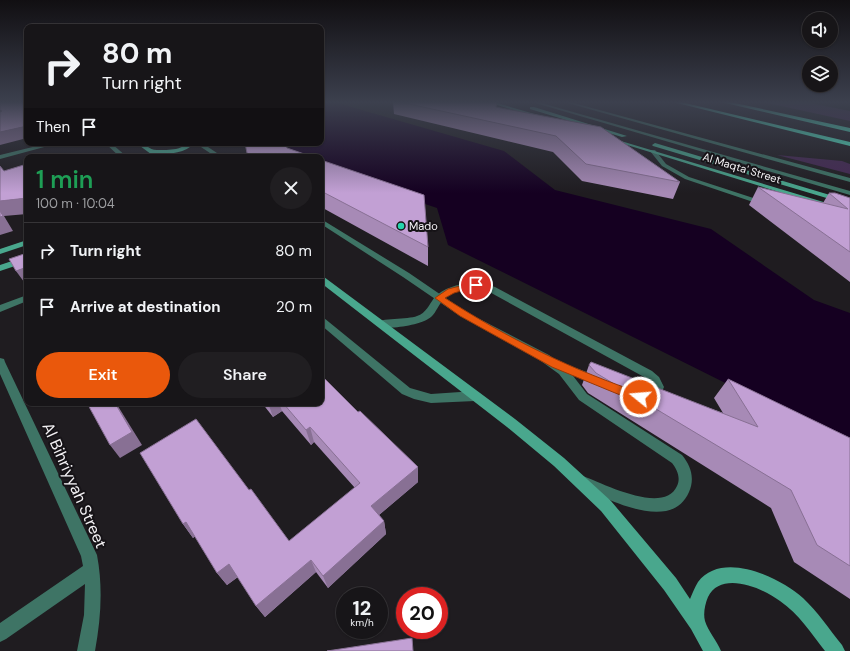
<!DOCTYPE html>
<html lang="en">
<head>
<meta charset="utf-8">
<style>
	:root { --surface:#171518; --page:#201e21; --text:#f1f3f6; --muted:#9e9fa2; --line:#363437; --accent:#ea580c }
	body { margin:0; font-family:"DM Sans",sans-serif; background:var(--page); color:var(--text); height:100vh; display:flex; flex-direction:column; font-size:15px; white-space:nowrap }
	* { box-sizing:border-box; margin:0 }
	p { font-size:13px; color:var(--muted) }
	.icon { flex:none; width:22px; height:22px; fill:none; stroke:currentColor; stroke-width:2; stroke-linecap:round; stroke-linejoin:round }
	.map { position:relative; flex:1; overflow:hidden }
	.drawer { position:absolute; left:24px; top:154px; width:300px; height:252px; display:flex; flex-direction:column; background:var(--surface); border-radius:8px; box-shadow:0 1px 3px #0004,0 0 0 1px var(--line) }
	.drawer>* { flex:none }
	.guide { position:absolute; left:24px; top:24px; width:300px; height:122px; border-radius:8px; box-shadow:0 1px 3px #0004,0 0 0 1px var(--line); background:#171518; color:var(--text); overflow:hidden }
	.buttons { position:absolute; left:802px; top:12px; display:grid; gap:8px }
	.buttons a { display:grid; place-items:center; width:36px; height:36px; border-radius:50%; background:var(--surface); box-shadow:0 1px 3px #0004,0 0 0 1px var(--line); font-size:20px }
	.speed { position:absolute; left:336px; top:587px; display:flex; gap:8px; font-size:20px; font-weight:700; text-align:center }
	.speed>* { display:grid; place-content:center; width:52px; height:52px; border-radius:50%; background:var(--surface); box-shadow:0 1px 3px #0004,0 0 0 1px var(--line); line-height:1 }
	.speed small { font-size:10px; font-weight:400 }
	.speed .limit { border:6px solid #d22; background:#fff; color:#111 }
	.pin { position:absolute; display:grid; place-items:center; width:34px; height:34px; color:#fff; margin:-17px; border:2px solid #fff; border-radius:50%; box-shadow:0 1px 4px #0007 }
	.me { position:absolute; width:44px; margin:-22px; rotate:287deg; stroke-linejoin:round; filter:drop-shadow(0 0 3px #0008) }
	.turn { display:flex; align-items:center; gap:14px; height:84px; padding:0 12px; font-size:18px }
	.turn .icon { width:52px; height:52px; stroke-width:2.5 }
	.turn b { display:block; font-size:28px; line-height:34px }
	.then { display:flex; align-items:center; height:38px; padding:0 12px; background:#0003; gap:8px; font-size:15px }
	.round { display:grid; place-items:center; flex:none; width:42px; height:42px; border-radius:21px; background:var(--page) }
	.headline { display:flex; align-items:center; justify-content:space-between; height:68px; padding:0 12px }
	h1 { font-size:24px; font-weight:600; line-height:30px; color:#1e9e55 }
	.cta { display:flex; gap:8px; margin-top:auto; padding:8px 12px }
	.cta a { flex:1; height:46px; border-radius:24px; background:var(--accent); color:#fff; font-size:16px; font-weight:600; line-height:46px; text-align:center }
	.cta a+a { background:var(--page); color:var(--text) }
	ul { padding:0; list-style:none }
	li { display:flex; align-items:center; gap:12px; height:56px; padding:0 12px; border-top:1px solid var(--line) }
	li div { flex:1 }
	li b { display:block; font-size:15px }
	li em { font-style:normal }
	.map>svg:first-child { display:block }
	.green { fill:#452853 }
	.water { fill:#150021 }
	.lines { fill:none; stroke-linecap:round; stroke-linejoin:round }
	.lane { fill:#3e7465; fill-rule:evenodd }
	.street { fill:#3e7465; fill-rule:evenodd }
	.secondary { fill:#49a78d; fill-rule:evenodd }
	.highway { fill:#54f1ca; fill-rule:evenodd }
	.wall { fill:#a78ab6 }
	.shaded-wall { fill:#887094 }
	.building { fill:#c2a0d4; stroke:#887094 }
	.route { fill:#ea580c; stroke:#983908 }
	.poi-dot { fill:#24d5ae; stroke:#161317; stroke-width:1.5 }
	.labels { text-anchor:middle; stroke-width:4; stroke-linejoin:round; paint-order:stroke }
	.far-street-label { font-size:11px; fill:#f5f3f6; stroke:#161317 }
	.far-poi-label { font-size:11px; fill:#f5f3f6; stroke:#161317; text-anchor:start }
	.near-street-label { font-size:16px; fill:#f5f3f6; stroke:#161317 }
</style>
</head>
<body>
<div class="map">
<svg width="850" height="651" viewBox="0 0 850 651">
	<rect width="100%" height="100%" fill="#1f1c20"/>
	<path class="green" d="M763,102H805L850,111V121Z
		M777,155L842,161L850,164V174Z"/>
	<path class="water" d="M321,102H334L504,151L555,190L711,229L814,300L850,313V445L448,245L437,208L321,169V157H297L285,143H321Z"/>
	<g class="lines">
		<path class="lane" d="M532,102H538L850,191V195Z
			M564,102H570L850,178V182Z
			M105,143H111L127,157H120Z
			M651,150H655L666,164L689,177L769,203L765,205H762L685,179L662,166L650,151Z
			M471,283L486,284L495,287L652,371L659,377L664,387L660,396L649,402L645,400L643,397L645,394L651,390L652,387L650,383L644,377L484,289C468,287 449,290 440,304C436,310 434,316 428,319C420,325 381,332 375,324C380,317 408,320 417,316C426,313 429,305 434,298C443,288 458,284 471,283Z
			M321,317L324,318L410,388L431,394L475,391L479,393L481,396L479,399L475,401L431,403L414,399L402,394L321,325Z
			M555,360L602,378L604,381L602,384L598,385L551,367L550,364L551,361Z"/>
		<path class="street" d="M49,143H59L0,159V155Z
			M195,143H202L223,157H216Z
			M321,219L409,273L466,312L549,355L567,368L587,394L682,455C691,466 695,478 689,492C671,534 606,498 578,486L576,482L578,478L583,476C604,484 664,515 677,486C681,478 677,469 672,463L579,400L559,374L541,361L460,316L403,277L321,224Z
			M27,295V301L0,312V305Z
			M0,358L4,359L5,362L97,555C103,587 101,618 95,651H77L84,615L85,584L6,639L0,642V623L83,566L81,556L0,374Z"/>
		<path class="secondary" d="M488,102H494L541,116L536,117Z
			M530,107H534L627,136L622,137L530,109Z
			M611,138L850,210V214L611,140Z
			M136,143C147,143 148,150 157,150C163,150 170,150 176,149C184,147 187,143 195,143C185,153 171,154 157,154V156L155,157Z
			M655,143L850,201V205L653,146L652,145Z
			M27,240V245L0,254V249Z
			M27,256V262L0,271V265Z
			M321,276L324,277L515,419L564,458L611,501L676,578L690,599C692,594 695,587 698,582C722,550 780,577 803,598C818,612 829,629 842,645L845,651H825C811,633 799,614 780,601C763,588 721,570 708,597C705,604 703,614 705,621C708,631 717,641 721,651H703L691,629L664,590L601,511L554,466L507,427L321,283Z"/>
		<path class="highway" d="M673,102H681L850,142V146Z
			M721,102H730L850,128V132Z"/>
	</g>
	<path class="wall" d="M393,102H497L496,107L680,182L673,199L582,181L553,152L394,114Z
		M245,143L287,148L313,157H249Z
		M321,160L428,247V266L321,207Z
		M758,187L823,203L829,193L850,198V282L749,205Z
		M589,365L723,413L714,398L728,379L850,438V599L794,562L771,508L588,393L582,385Z
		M262,403H321L358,412L418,467V482L379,515L384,521L386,534L328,588L316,572L265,617L256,606L238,577L227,585L217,573L195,536L193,538L183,524L249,490L289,541L355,488L314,442L311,445L282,411L273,417Z"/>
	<path class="shaded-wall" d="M27,126V138L0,145V132Z
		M27,198V214L4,216L13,231L0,235V201Z
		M27,267V286L16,271Z
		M115,403H116L142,445L120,458L110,445Z
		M268,403H279L282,411L273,417Z
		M310,427L314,442L311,445L306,430Z
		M418,467V482L373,520L371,506Z
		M384,521L386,534L328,588L323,576Z
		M186,522L197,535L193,538L183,524Z
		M311,560L316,572L265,617L256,606Z
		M229,564L239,576L227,585L217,573Z"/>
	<path class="building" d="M0,102H27V126L0,132V112L2,111L0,110Z
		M400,102H497L496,107L601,127L680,182L586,164L556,136Z
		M245,143H284L287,148L313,157H255L247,153Z
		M321,160L424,195L428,247L321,191Z
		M27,164V198L0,201V166L4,171Z
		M758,187L848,209L829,193H835L850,198V252Z
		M0,211L3,216L0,217Z
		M27,253V267L16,271L9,259Z
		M591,362L758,427L728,379L850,438V566L817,545L791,490L596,373L589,365Z
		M321,375L358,412L360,411L418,467L371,506L384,521L323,576L311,560L256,606L229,564L217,573L186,522L183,524L140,453L196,419L249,490L251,489L289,541L360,483L310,427L306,430L283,403H321Z
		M87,403H115L132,432L110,445Z
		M412,638L413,651H327Z"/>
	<linearGradient id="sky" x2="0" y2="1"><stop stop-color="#110f12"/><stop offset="0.53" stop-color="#3c404e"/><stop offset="1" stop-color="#3c404e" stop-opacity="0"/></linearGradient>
	<rect width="850" height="193" fill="url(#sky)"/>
	<path class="route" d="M476,282L479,283L480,285L479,286L454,293L445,298C507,338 574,371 644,394L645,397L644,400L640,401L625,397L552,367L460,316L435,298L448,289Z"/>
	<circle class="poi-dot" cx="401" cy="226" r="4"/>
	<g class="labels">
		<g class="far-street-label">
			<text transform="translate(742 168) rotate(17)" y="4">Al Maqta' Street</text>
		</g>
		<g class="far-poi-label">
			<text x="409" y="230">Mado</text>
		</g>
		<g class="near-street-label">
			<text transform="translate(75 485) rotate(66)" y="6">Al Bihriyyah Street</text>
		</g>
	</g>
</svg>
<div class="buttons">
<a><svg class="icon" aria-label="sound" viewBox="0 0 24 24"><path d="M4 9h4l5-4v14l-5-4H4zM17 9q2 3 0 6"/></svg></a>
<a><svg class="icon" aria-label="layers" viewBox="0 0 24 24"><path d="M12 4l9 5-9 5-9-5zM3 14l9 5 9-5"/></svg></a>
</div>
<div class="speed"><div>12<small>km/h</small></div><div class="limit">20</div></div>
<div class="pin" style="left:476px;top:285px;background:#d93025"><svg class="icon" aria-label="arrive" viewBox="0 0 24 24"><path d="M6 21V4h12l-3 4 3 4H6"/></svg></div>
<svg class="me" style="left:640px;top:397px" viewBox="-20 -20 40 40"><circle r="17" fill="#ea580c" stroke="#fff" stroke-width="3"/><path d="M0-11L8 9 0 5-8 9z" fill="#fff"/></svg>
<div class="guide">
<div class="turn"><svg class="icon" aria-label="right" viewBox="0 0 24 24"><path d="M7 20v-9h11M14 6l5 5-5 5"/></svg><div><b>80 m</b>Turn right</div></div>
<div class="then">Then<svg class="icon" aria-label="arrive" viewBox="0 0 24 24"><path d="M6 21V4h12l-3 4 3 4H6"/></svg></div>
</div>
<section class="drawer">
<div class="headline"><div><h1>1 min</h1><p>100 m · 10:04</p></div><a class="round"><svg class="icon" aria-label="close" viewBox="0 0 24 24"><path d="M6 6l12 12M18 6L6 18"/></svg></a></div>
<ul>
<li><svg class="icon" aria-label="right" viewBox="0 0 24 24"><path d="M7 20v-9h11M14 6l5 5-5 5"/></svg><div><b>Turn right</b></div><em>80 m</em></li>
<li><svg class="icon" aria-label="arrive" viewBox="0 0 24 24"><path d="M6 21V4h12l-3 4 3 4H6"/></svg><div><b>Arrive at destination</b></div><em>20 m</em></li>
</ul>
<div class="cta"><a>Exit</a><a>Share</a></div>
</section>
</div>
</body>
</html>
